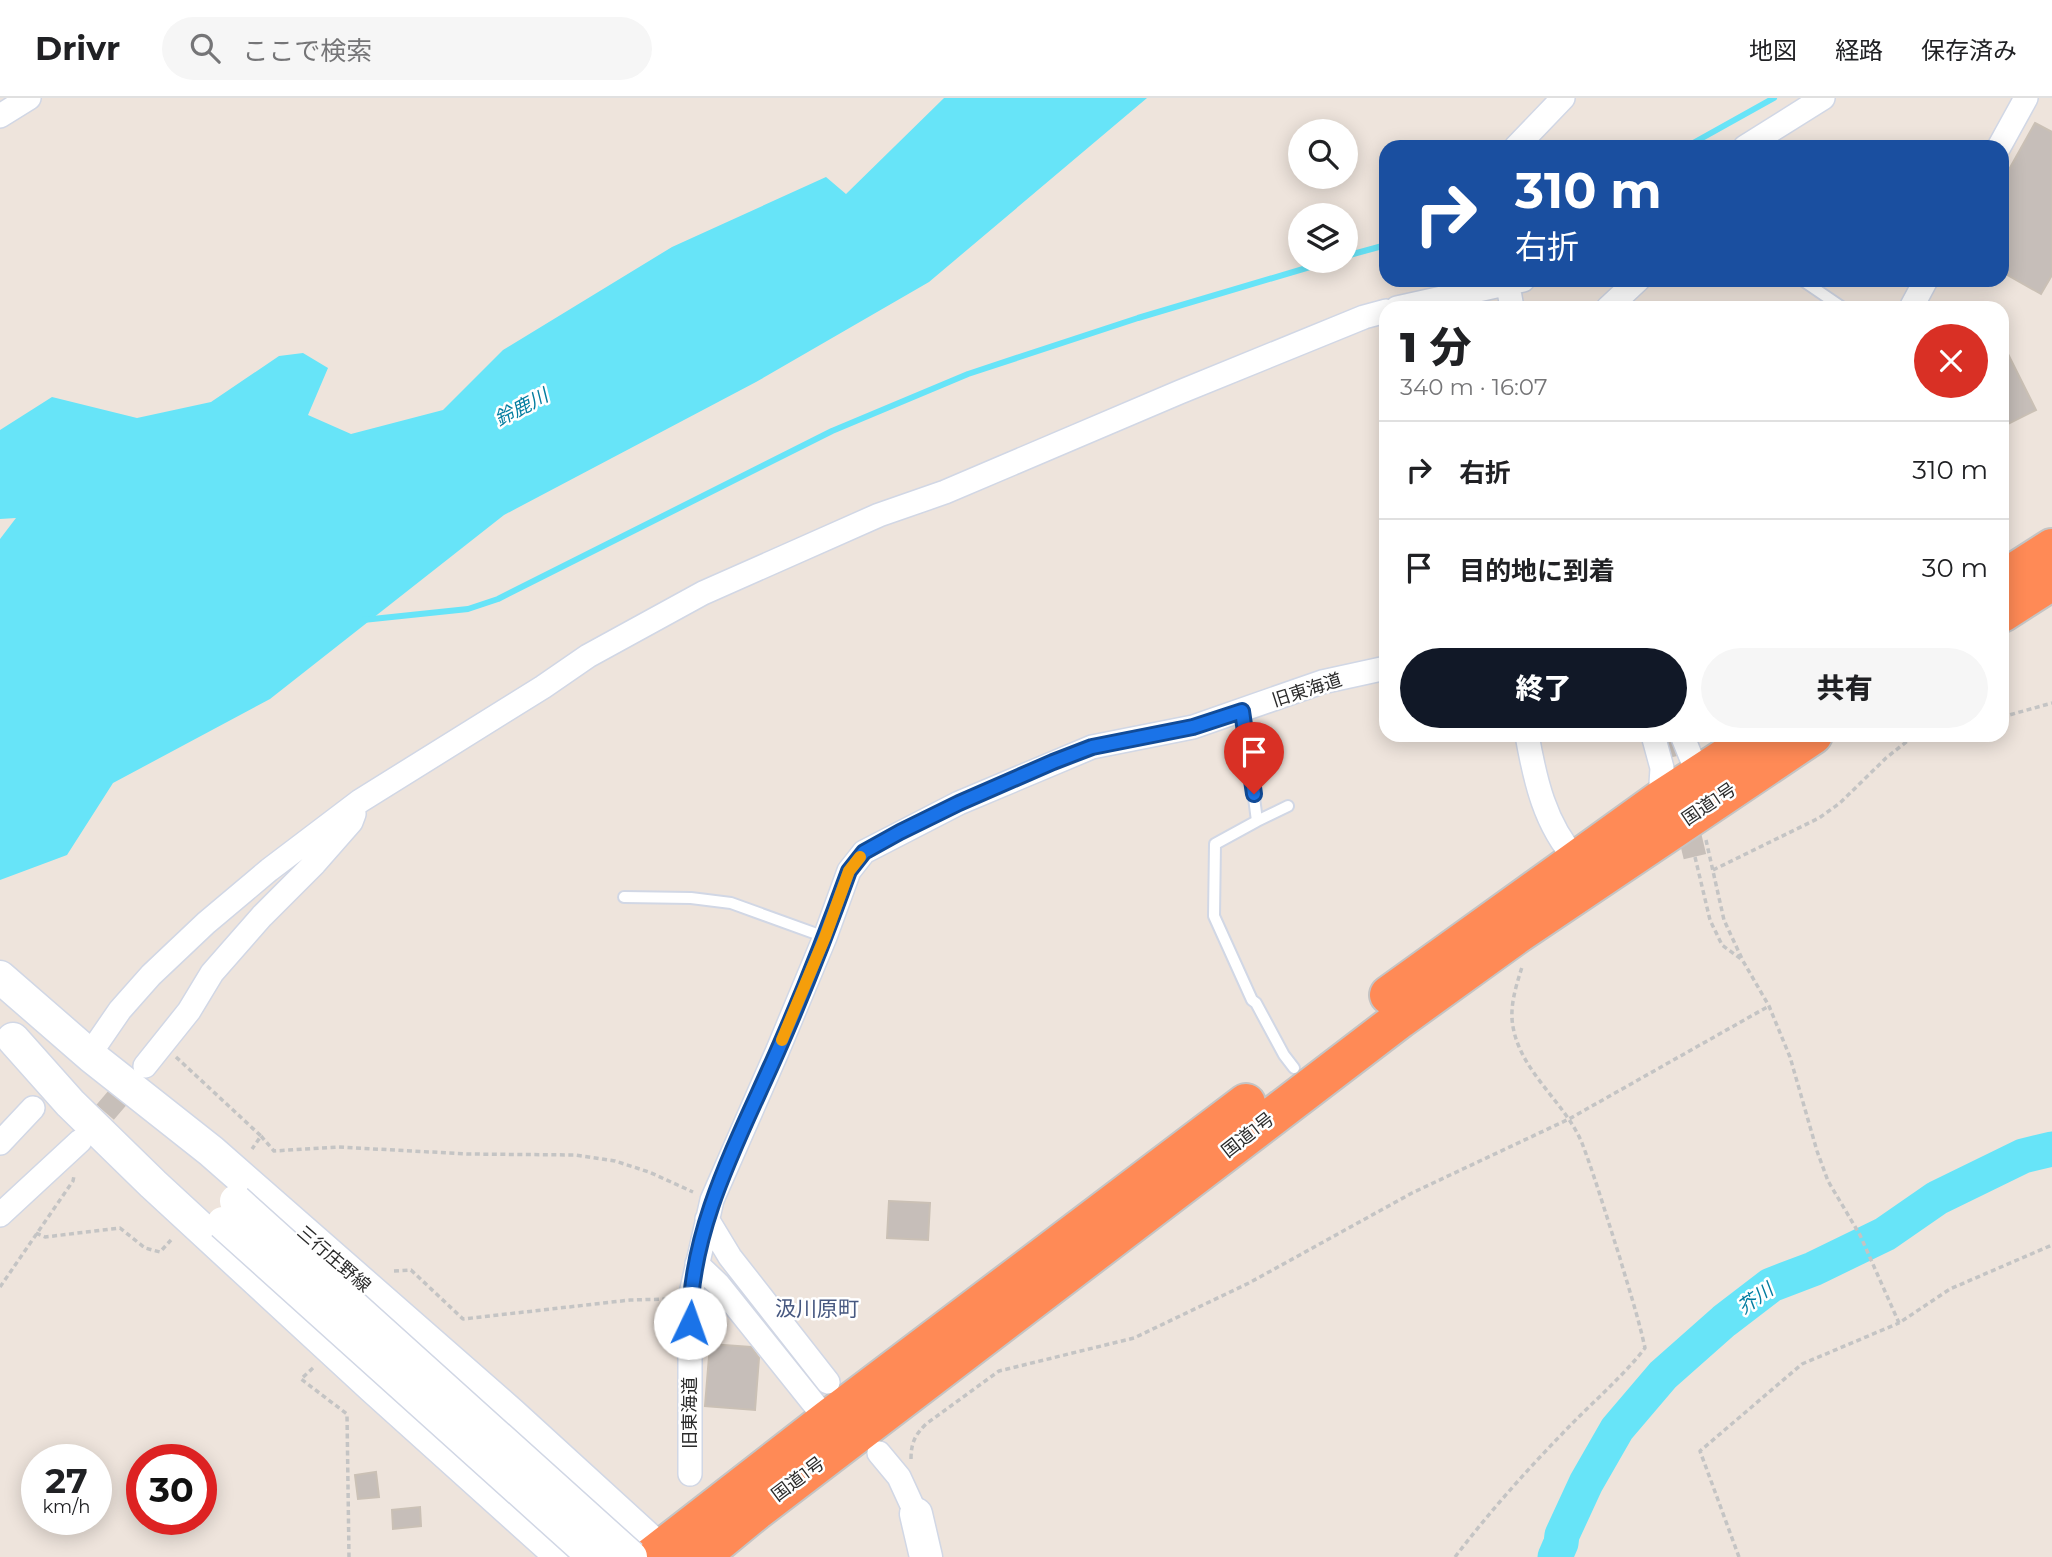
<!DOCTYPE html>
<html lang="ja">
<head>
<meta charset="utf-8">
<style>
	:root { --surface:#fff; --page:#f6f6f6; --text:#202124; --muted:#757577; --line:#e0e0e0; --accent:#111827 }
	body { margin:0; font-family:Montserrat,"Noto Sans JP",sans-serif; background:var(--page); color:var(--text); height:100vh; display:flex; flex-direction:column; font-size:26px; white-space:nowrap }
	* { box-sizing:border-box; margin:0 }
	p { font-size:23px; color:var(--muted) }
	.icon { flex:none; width:38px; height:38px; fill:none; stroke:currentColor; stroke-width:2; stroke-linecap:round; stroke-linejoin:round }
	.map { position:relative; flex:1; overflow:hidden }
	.drawer { position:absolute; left:1379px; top:203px; width:630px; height:441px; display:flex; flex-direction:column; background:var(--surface); border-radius:21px; box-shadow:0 4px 18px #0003 }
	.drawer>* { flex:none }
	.guide { position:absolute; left:1379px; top:42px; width:630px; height:147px; border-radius:21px; box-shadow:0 4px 18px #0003; background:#1a4fa0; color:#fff; overflow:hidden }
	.tools { position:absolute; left:1288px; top:21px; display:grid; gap:14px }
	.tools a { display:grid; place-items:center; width:70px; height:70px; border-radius:50%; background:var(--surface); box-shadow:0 4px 18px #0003; font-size:35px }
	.speed { position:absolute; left:21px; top:1346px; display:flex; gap:14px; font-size:35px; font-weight:700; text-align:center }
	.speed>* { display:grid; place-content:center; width:91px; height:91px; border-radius:50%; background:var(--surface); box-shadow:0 4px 18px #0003; line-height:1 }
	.speed small { font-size:18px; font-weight:400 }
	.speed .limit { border:10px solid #d22; background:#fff; color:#111 }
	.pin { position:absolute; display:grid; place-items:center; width:60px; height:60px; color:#fff; margin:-72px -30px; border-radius:50% 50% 50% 0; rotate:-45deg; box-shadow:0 0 7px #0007 }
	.pin .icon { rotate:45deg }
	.me { position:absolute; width:77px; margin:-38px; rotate:3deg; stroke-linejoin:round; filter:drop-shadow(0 0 5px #0008) }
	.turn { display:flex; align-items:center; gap:24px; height:147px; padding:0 21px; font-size:32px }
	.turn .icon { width:91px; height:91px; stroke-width:2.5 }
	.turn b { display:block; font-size:49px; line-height:60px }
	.round { display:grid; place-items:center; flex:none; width:74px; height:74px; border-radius:37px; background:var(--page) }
	.head { display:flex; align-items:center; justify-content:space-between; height:119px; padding:0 21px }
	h1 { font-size:42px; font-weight:800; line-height:52px }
	.action { display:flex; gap:14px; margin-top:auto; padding:14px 21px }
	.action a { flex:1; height:80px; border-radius:42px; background:var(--accent); color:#fff; font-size:28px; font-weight:800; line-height:80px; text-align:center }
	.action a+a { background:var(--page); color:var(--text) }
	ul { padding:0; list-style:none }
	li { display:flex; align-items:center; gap:21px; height:98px; padding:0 21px; border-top:2px solid var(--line) }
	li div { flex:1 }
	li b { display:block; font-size:26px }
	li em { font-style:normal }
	header { display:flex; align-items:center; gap:42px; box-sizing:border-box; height:98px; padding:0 35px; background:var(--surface); border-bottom:2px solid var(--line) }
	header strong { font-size:33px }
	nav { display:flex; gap:38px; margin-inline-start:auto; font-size:24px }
	.search { width:490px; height:63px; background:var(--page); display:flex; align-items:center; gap:18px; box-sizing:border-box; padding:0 24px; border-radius:38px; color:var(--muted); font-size:26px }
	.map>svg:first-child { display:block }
	.water { fill:#67e4f8 }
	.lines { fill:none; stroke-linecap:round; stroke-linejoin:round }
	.stream { stroke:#67e4f8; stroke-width:6 }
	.river { stroke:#67e4f8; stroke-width:35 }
	.building { fill:#c6beb9; stroke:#cac0b5; stroke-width:2 }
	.street-tunnel { stroke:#c7bfb9; stroke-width:23; stroke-dasharray:23 11; stroke-linecap:butt }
	.lane-casing { stroke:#d1d7e5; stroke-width:14 }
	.street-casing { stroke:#d1d7e5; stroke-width:26 }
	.secondary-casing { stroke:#d1d7e5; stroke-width:35 }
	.highway-casing { stroke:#c4c4c4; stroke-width:42 }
	.path { stroke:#c4c4c4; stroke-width:3.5; stroke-dasharray:5 3.5; stroke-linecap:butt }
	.lane { stroke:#fff; stroke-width:10 }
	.street { stroke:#fff; stroke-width:23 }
	.secondary { stroke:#fff; stroke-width:32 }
	.highway { stroke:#ff8a56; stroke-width:38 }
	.secondary-bridge-casing { stroke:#d1d7e5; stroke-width:35; stroke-linecap:butt }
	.secondary-bridge { stroke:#fff; stroke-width:32 }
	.route-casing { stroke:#114b97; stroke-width:18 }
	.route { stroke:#1a73e8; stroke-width:12 }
	.slow { stroke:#f59e0b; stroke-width:12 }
	.labels { text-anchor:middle; stroke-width:5; stroke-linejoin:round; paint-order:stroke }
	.street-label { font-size:18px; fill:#2b2b2b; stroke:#fff }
	.water-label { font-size:19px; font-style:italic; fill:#037da0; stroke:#fff }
	.quarter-label { font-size:21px; fill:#475880; stroke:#fff }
</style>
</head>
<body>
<header>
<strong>Drivr</strong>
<div class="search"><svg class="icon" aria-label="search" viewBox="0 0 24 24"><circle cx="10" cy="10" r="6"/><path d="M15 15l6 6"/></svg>ここで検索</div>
<nav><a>地図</a><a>経路</a><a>保存済み</a></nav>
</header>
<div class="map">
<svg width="2052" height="1459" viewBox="0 0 2052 1459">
	<rect width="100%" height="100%" fill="#eee4dc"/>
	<path class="water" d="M944,0H1147L929,184L756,284L504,417L270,601L113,685L67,757L0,782V441L16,420L0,421V332L52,299L137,320L211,304L279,258L303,255L328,270L308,317L351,336L443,312L503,252L672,149L826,79L846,96Z"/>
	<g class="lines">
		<path class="stream" d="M1686,49L1774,0
			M1346,158L1386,147
			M363,522L468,511L498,501L832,333L968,276L1138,220L1330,163"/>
		<path class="river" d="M1555,1459L1561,1445L1562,1437L1586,1385L1617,1331L1663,1277L1724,1223L1771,1187L1813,1171L1885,1136L1937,1100L2023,1058L2052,1051"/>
	</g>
	<path class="building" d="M2035,25L2052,34V177L2041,196L2002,174V84Z
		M2002,244L2036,312L2002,329Z
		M889,1103L930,1105L928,1142L887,1140Z
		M710,1246L751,1249L759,1260L755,1312L705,1308Z
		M376,1374L379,1399L358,1401L355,1377Z
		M420,1409L421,1428L393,1431L392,1412Z"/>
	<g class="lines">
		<path class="street-tunnel" d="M1666,637L1695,759
			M83,1040L138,976"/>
		<defs>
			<path id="lane" d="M1802,182L1843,210
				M1243,613L1257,723L1215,746L1214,818L1252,902L1256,905L1284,957L1294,970
				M1257,723L1288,708
				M624,799L691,800L731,805L825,839"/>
			<path id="street" d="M0,18L29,0
				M1516,49L1563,0
				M1745,49L1823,0
				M1999,49L2026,0
				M1508,187L1512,210
				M1397,210L1523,182
				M1608,210L1638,182
				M1911,210L1926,182
				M1527,637C1535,682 1545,727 1576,761
				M1653,637L1662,670L1660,702
				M1682,637L1693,664L1705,671
				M98,944L120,912L151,877L206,825L269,772L360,703L543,589L588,558L703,495L879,417L945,394L1180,294L1364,219L1386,213
				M145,968L189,913L212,875L262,818L315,765L351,724L354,716
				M0,1045L33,1010
				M0,1117L80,1043
				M707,1121L730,1159L828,1284
				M697,1166L718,1186L827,1322
				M879,1355L899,1379L916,1416
				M690,1376V1200L712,1102L777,954L825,839L849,773L864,754L959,705L1092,649L1193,629L1322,584L1386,570"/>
			<path id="secondary" d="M0,879L92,959L211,1053L511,1316L660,1452
				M13,941L70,1005L153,1086L373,1289L562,1459
				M916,1416L926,1459"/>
			<path id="highway" d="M2002,482L2052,450
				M2002,515L2052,483
				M1389,897L1660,702L1760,637
				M651,1459L827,1322L1246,1005
				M700,1459L756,1413L1400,921L1519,835L1813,637"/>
		</defs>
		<use href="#lane" class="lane-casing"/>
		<use href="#street" class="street-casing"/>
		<use href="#secondary" class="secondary-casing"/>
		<use href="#highway" class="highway-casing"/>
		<path class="path" d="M2002,619L2052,605
			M1706,742L1724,822L1743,863L1769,908L1790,959L1817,1053L1828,1083L1860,1137L1899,1225L1950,1191L2052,1147
			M1695,759L1710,822L1722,847L1741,861
			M1713,772L1819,720L1840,705L1886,660L1915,637
			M176,959L261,1038L252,1051
			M261,1038L274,1053L338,1049L468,1056L575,1057L615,1063L649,1074L693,1094
			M36,1135L45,1139L120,1130L145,1150L160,1154L171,1142
			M394,1173L411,1172L463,1221L630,1202L670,1201
			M0,1189L73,1083L74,1078
			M313,1270L301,1281L347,1316L349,1459
			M911,1361C911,1345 915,1337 926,1326L999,1273L1134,1240L1249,1185L1412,1095L1569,1021L1769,908
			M1455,1459C1488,1416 1524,1375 1562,1336C1589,1307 1620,1282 1645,1250C1638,1218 1628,1188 1619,1157C1607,1120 1596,1082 1582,1045C1564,1002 1516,971 1512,921C1511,903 1517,885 1522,869
			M1739,1459L1700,1353L1802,1266L1899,1225"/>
		<use href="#lane" class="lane"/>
		<use href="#street" class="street"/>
		<use href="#secondary" class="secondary"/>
		<use href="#highway" class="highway"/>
		<defs>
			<path id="secondary-bridge" d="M236,1103L631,1459
				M223,1125L594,1459"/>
		</defs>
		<use href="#secondary-bridge" class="secondary-bridge-casing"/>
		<use href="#secondary-bridge" class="secondary-bridge"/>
	</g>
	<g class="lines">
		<defs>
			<path id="route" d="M690,1225C690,1128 740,1039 778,952C804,893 827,834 849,773L864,754L900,734L959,705L1053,664L1092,649L1193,629L1242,613L1254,696"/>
		</defs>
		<use href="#route" class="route-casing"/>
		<use href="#route" class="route"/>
		<path class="slow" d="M782,942L825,839L849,773L860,759"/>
	</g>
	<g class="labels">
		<g class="street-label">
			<text transform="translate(1307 592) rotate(-18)" y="6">旧東海道</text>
			<text transform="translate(1709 706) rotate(-34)" y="6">国道1号</text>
			<text transform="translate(1248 1037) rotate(-38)" y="6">国道1号</text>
			<text transform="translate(334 1161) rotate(41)" y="6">三行庄野線</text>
			<text transform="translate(690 1315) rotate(-90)" y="6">旧東海道</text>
			<text transform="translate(798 1381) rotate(-37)" y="6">国道1号</text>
		</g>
		<g class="water-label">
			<text transform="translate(521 309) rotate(-28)" y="7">鈴鹿川</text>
			<text transform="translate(1755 1200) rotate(-35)" y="7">芥川</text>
		</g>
		<g class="quarter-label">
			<text x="817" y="1218">汲川原町</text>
		</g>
	</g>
</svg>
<div class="tools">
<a><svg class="icon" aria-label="search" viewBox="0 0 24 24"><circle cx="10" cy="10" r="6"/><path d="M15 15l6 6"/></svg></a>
<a><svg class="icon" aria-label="layers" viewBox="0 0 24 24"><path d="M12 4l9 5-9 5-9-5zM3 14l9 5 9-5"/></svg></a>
</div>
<div class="speed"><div>27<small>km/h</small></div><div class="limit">30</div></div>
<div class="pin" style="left:1254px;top:696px;background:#d93025"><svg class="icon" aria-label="arrive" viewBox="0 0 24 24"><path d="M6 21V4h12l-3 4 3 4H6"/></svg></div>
<svg class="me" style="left:690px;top:1225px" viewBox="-20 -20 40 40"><circle r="19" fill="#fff"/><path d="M0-13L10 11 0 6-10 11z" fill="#1a73e8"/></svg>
<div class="guide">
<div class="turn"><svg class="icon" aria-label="right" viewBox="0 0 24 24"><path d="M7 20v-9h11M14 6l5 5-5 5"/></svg><div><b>310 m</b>右折</div></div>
</div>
<section class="drawer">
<div class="head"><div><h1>1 分</h1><p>340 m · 16:07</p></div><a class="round" style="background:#d93025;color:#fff"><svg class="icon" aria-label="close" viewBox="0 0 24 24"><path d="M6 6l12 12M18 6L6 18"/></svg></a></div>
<ul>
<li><svg class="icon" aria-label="right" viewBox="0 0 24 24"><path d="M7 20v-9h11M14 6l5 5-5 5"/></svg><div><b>右折</b></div><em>310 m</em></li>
<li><svg class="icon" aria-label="arrive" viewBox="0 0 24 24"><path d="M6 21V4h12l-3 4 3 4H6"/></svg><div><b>目的地に到着</b></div><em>30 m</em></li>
</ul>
<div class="action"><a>終了</a><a>共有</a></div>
</section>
</div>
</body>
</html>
